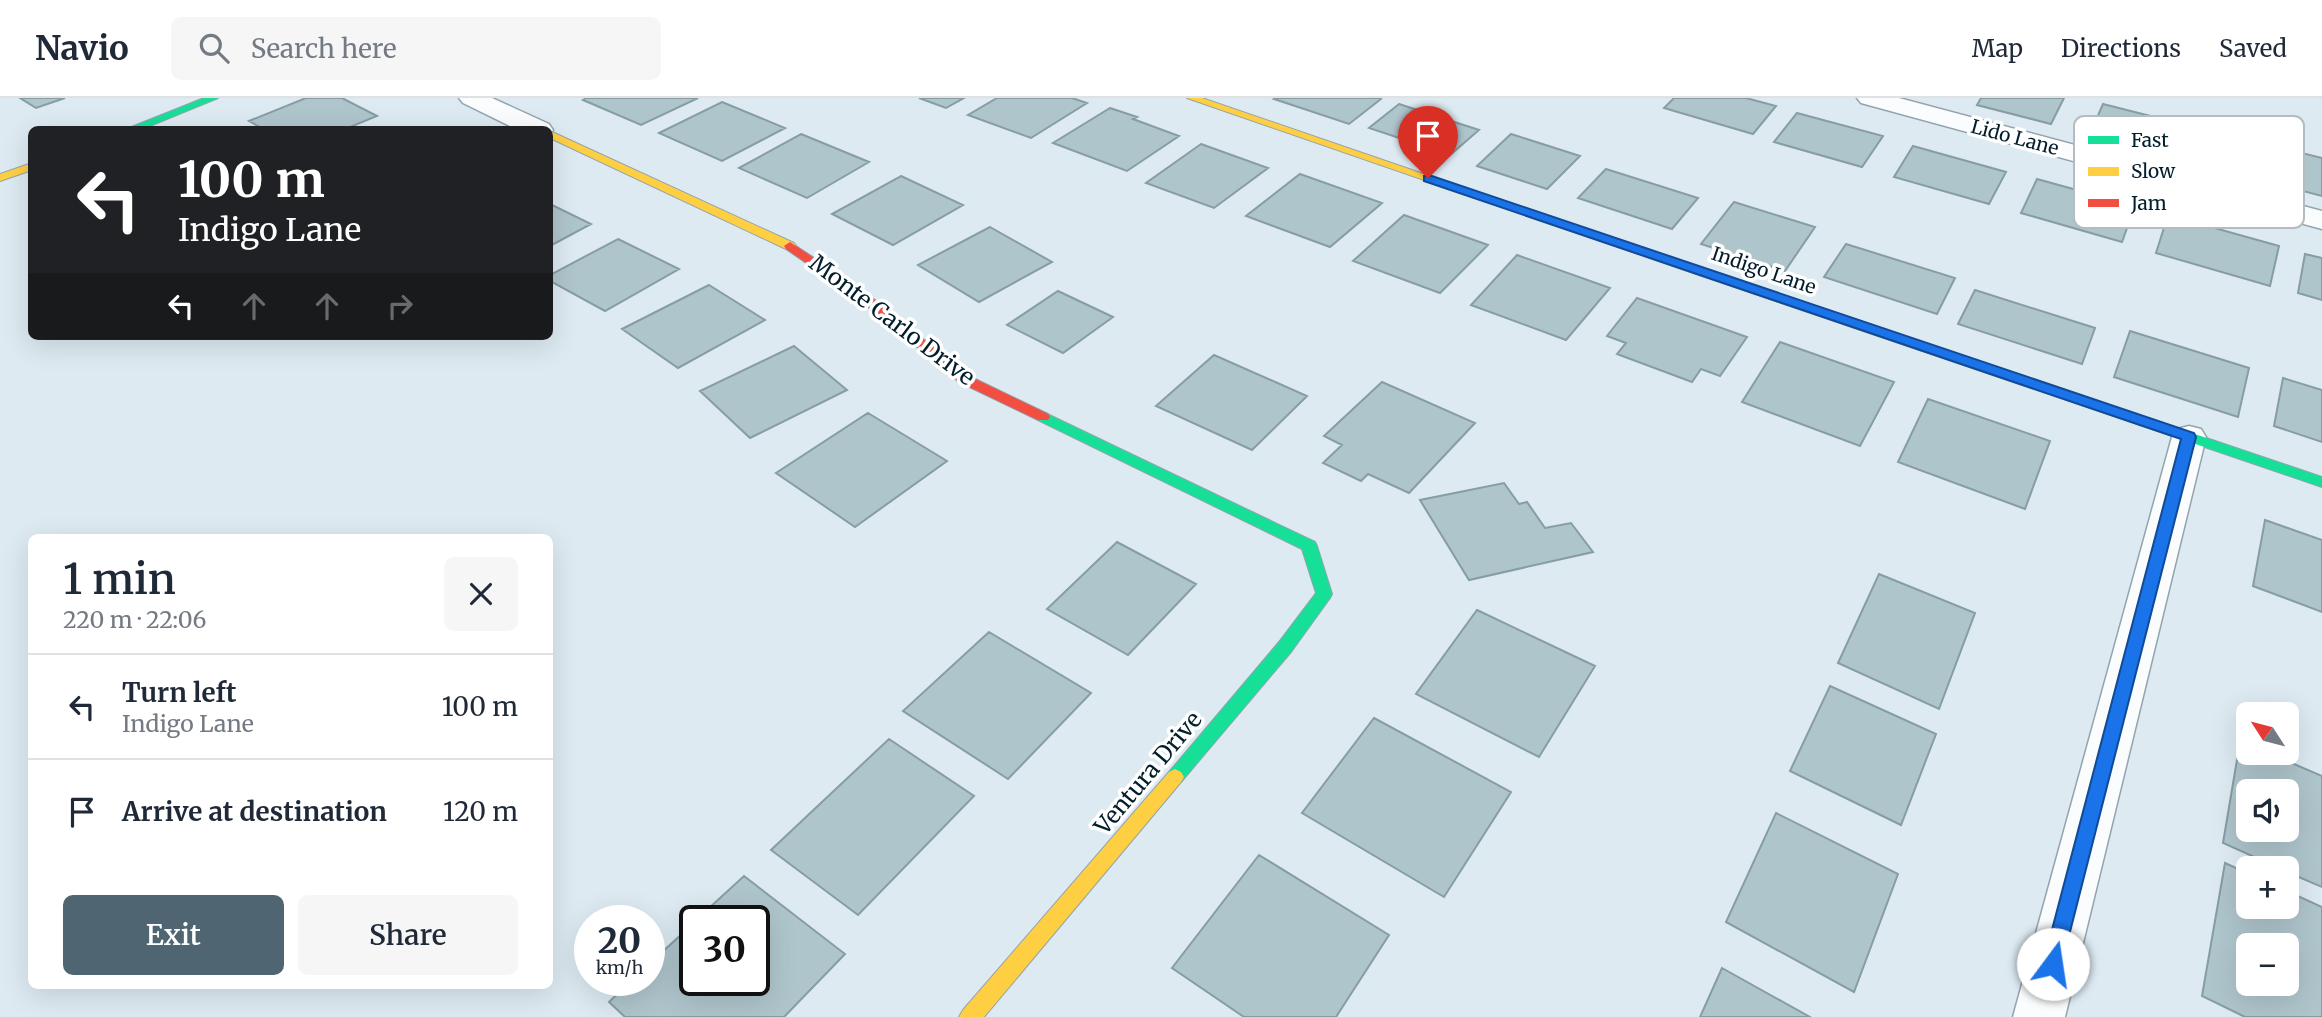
<!DOCTYPE html>
<html lang="en">
<head>
<meta charset="utf-8">
<style>
	:root { --surface:#fff; --page:#f6f6f7; --text:#1f2937; --muted:#747a83; --line:#e0e1e3; --accent:#4f6571 }
	body { margin:0; font-family:Merriweather,serif; background:var(--page); color:var(--text); height:100vh; display:flex; flex-direction:column; font-size:26px; white-space:nowrap }
	* { box-sizing:border-box; margin:0 }
	p { font-size:23px; color:var(--muted) }
	.icon { flex:none; width:38px; height:38px; fill:none; stroke:currentColor; stroke-width:2; stroke-linecap:round; stroke-linejoin:round }
	.map { position:relative; flex:1; overflow:hidden }
	.side { position:absolute; left:28px; top:436px; width:525px; height:455px; display:flex; flex-direction:column; background:var(--surface); border-radius:10px; box-shadow:0 7px 28px #0002 }
	.side>* { flex:none }
	.banner { position:absolute; left:28px; top:28px; width:525px; height:214px; border-radius:10px; box-shadow:0 7px 28px #0002; background:#202124; color:#fff; overflow:hidden }
	.needle { width:46px; rotate:306deg }
	.tools { position:absolute; left:2236px; top:604px; display:grid; gap:14px }
	.tools a { display:grid; place-items:center; width:63px; height:63px; border-radius:10px; background:var(--surface); box-shadow:0 7px 28px #0002; font-size:35px }
	.speed { position:absolute; left:574px; top:807px; display:flex; gap:14px; font-size:35px; font-weight:700; text-align:center }
	.speed>* { display:grid; place-content:center; width:91px; height:91px; border-radius:50%; background:var(--surface); box-shadow:0 7px 28px #0002; line-height:1 }
	.speed small { font-size:18px; font-weight:400 }
	.speed .limit { border:4px solid #111; border-radius:10px; background:#fff; color:#111 }
	.pin { position:absolute; display:grid; place-items:center; width:60px; height:60px; color:#fff; margin:-72px -30px; border-radius:50% 50% 50% 0; rotate:-45deg; box-shadow:0 0 7px #0007 }
	.pin .icon { rotate:45deg }
	.me { position:absolute; width:77px; margin:-38px; rotate:14deg; stroke-linejoin:round; filter:drop-shadow(0 0 5px #0008) }
	.turn { display:flex; align-items:center; gap:24px; height:147px; padding:0 35px; font-size:32px }
	.turn .icon { width:91px; height:91px; stroke-width:2.5 }
	.turn b { display:block; font-size:49px; line-height:60px }
	.lanes { display:flex; align-items:center; height:66px; padding:0 35px; background:#0003; justify-content:center; gap:35px; direction:ltr }
	.lanes .off { opacity:.35 }
	.round { display:grid; place-items:center; flex:none; width:74px; height:74px; border-radius:10px; background:var(--page) }
	.summary { display:flex; align-items:center; justify-content:space-between; height:119px; padding:0 35px }
	h1 { font-size:42px; font-weight:600; line-height:52px }
	.primary-button { display:flex; gap:14px; margin-top:auto; padding:14px 35px }
	.primary-button a { flex:1; height:80px; border-radius:10px; background:var(--accent); color:#fff; font-size:28px; font-weight:600; line-height:80px; text-align:center }
	.primary-button a+a { background:var(--page); color:var(--text) }
	ul { padding:0; list-style:none }
	li { display:flex; align-items:center; gap:21px; height:105px; padding:0 35px; border-top:2px solid var(--line) }
	li div { flex:1 }
	li b { display:block; font-size:26px }
	li em { font-style:normal }
	header { display:flex; align-items:center; gap:42px; box-sizing:border-box; height:98px; padding:0 35px; background:var(--surface); border-bottom:2px solid var(--line) }
	header strong { font-size:33px }
	nav { display:flex; gap:38px; margin-inline-start:auto; font-size:24px }
	.search { width:490px; height:63px; background:var(--page); display:flex; align-items:center; gap:18px; box-sizing:border-box; padding:0 24px; border-radius:10px; color:var(--muted); font-size:26px }
	.map>svg:first-child { display:block }
	.building { fill:#afc5cc; stroke:#869da3; stroke-width:2; fill-rule:evenodd }
	.lines { fill:none; stroke-linecap:round; stroke-linejoin:round }
	.street-casing { stroke:#92a4ae; stroke-width:3 }
	.fast-casing { stroke:#92a4ae; stroke-width:2 }
	.slow-casing { stroke:#92a4ae; stroke-width:2 }
	.jam-casing { stroke:#92a4ae; stroke-width:2 }
	.street { fill:#fafcfd; fill-rule:evenodd }
	.fast { fill:#16e098; fill-rule:evenodd }
	.slow { fill:#ffcf43; fill-rule:evenodd }
	.jam { fill:#f24e42; fill-rule:evenodd }
	.route { fill:#1a73e8; stroke:#114b97; stroke-width:2 }
	.labels { text-anchor:middle; stroke-width:7; stroke-linejoin:round; paint-order:stroke }
	.far-street-label { font-size:19px; fill:#021e2b; stroke:#fff }
	.street-label { font-size:23px; fill:#021e2b; stroke:#fff }
	.key { fill:#fff; stroke:#b3bcbf; stroke-width:2 }
	.key-label { font-size:19px; fill:#021e2b }
</style>
</head>
<body>
<header>
<strong>Navio</strong>
<div class="search"><svg class="icon" aria-label="search" viewBox="0 0 24 24"><circle cx="10" cy="10" r="6"/><path d="M15 15l6 6"/></svg>Search here</div>
<nav><a>Map</a><a>Directions</a><a>Saved</a></nav>
</header>
<div class="map">
<svg width="2322" height="919" viewBox="0 0 2322 919">
	<rect width="100%" height="100%" fill="#ddeaf2"/>
	<path class="building" d="M20,0H65L36,10Z
		M306,0H342L377,18L343,32H265L249,23Z
		M586,0H698L641,27L583,2Z
		M919,0H964L946,10Z
		M997,0H1072L1087,5L1031,40L968,17Z
		M1276,0H1379L1381,1L1349,26L1274,1Z
		M1674,0H1746L1776,8L1753,36L1664,10Z
		M1981,0H2064L2051,26L1977,7Z
		M722,4L785,30L722,63L659,35Z
		M1399,6L1479,32L1450,57L1369,30Z
		M2103,6L2194,29L2183,60L2090,36Z
		M1110,10L1137,19L1133,21L1179,38L1127,73L1053,45Z
		M1797,15L1883,38L1862,69L1774,44Z
		M801,36L869,64L807,100L739,70Z
		M1511,36L1580,58L1547,91L1477,68Z
		M2230,37L2322,60V98L2219,71Z
		M1201,46L1268,70L1214,110L1146,85Z
		M1913,48L2006,74L1989,106L1894,79Z
		M1606,71L1698,100L1672,131L1578,100Z
		M1300,76L1382,105L1330,149L1246,118Z
		M901,78L963,107L893,147L832,116Z
		M2037,81L2135,108L2122,144L2021,115Z
		M1734,104L1815,129L1785,173L1701,146Z
		M550,106L591,126L550,148Z
		M1404,117L1488,147L1440,195L1353,163Z
		M2168,117L2279,148L2270,188L2156,155Z
		M990,129L1052,164L979,204L918,167Z
		M618,141L679,171L605,213L550,183V177Z
		M1846,146L1955,180L1937,216L1824,179Z
		M2305,156L2322,160V202L2298,195Z
		M1517,157L1610,190L1566,242L1471,207Z
		M709,187L765,222L678,270L622,231Z
		M1975,192L2095,230L2082,266L1958,226Z
		M1058,193L1113,219L1063,255L1007,227Z
		M1637,200L1747,239L1720,278L1701,271L1692,284L1617,256L1626,245L1607,238Z
		M2130,233L2249,270L2238,319L2114,279Z
		M1780,244L1894,284L1860,348L1742,304Z
		M794,248L847,292L750,340L700,293Z
		M1214,257L1307,298L1252,352L1156,308Z
		M2283,280L2322,292V344L2274,328Z
		M1382,284L1475,325L1409,395L1368,376L1361,383L1323,365L1342,347L1324,338Z
		M1928,301L2050,343L2025,411L1898,364Z
		M868,315L947,363L855,429L776,375Z
		M1504,385L1519,406L1527,404L1545,430L1571,425L1593,454L1469,482L1420,402Z
		M2265,422L2322,442V514L2253,488Z
		M1117,444L1196,486L1128,557L1047,511Z
		M1879,476L1975,515L1939,611L1838,565Z
		M1477,512L1595,568L1539,659L1416,596Z
		M989,534L1091,595L1008,681L903,613Z
		M1830,588L1936,636L1901,727L1790,673Z
		M1374,620L1511,694L1444,799L1302,715Z
		M889,641L974,698L858,817L771,752Z
		M2240,644L2249,647V654H2266L2322,678V789L2287,774V770H2279L2223,745ZM2249,693H2287V732H2249Z
		M1776,715L1898,776L1854,894L1726,824Z
		M1259,757L1389,837L1336,919H1244L1172,870Z
		M2225,765L2249,776V808H2287V793L2322,809V919H2245L2202,898ZM2249,847H2287V886H2249Z
		M744,778L845,856L784,919H625L609,904L632,882H649V866L695,824V882H754V822H696Z
		M1722,870L1810,919H1700Z"/>
	<g class="lines">
		<defs>
			<path id="street" d="M459,0H492L549,26L553,32L550,37V32H518L463,5Z
				M1857,0H1899L2322,113V131L1861,5Z
				M2189,328L2201,331L2206,339L2065,919H2013L2172,339L2177,331Z"/>
			<path id="fast" d="M204,0H218L140,32H124Z
				M1706,171L2322,379V389L1702,178L1700,175Z
				M1043,314L1315,444L1317,448L1332,496L1330,500L1291,554L1181,684L1175,687L1169,684L1166,679L1169,674L1279,544L1316,495L1302,451L1038,322L1036,319L1038,316Z"/>
			<path id="slow" d="M1187,0H1202L1712,175L1710,178H1702Z
				M550,33L794,145L796,148L790,152L786,151L550,40Z
				M32,65V72L0,83V76Z
				M1175,671L1181,674L1184,679L1181,684L984,919H959L963,912L1169,674Z"/>
			<path id="jam" d="M790,144L865,194L969,278L1048,316L1050,319L1048,322H1038L959,284L857,200L786,151L784,148Z"/>
		</defs>
		<use href="#street" class="street-casing"/>
		<use href="#fast" class="fast-casing"/>
		<use href="#slow" class="slow-casing"/>
		<use href="#jam" class="jam-casing"/>
		<use href="#street" class="street"/>
		<use href="#fast" class="fast"/>
		<use href="#slow" class="slow"/>
		<use href="#jam" class="jam"/>
	</g>
	<path class="route" d="M1424,78H1432L2194,335L2196,339L2060,873L2053,876L2046,873L2043,866L2181,341L1424,83Z"/>
	<g class="labels">
		<g class="far-street-label">
			<text transform="translate(2015 39) rotate(15)" y="7">Lido Lane</text>
			<text transform="translate(1764 172) rotate(19)" y="7">Indigo Lane</text>
		</g>
		<g class="street-label">
			<text transform="translate(892 222) rotate(37)" y="8">Monte Carlo Drive</text>
			<text transform="translate(1148 675) rotate(-50)" y="8">Ventura Drive</text>
		</g>
	</g>
	<rect x="2074" y="18" width="230" height="112" rx="10" class="key"/>
	<rect x="2088" y="38" width="31" height="8" fill="#16e098"/>
	<rect x="2088" y="69" width="31" height="9" fill="#ffcf43"/>
	<rect x="2088" y="101" width="31" height="8" fill="#f24e42"/>
	<g class="key-label">
		<text x="2131" y="49">Fast</text>
		<text x="2131" y="80">Slow</text>
		<text x="2131" y="112">Jam</text>
	</g>
</svg>
<div class="tools">
<a><svg class="needle" viewBox="-14 -14 28 28"><path d="M0-13l5 13h-10z" fill="#e53935"/><path d="M0 13l5-13h-10z" fill="#747a83"/></svg></a>
<a><svg class="icon" aria-label="sound" viewBox="0 0 24 24"><path d="M4 9h4l5-4v14l-5-4H4zM17 9q2 3 0 6"/></svg></a>
<a>+</a>
<a>−</a>
</div>
<div class="speed"><div>20<small>km/h</small></div><div class="limit">30</div></div>
<div class="pin" style="left:1428px;top:80px;background:#d93025"><svg class="icon" aria-label="arrive" viewBox="0 0 24 24"><path d="M6 21V4h12l-3 4 3 4H6"/></svg></div>
<svg class="me" style="left:2053px;top:866px" viewBox="-20 -20 40 40"><circle r="19" fill="#fff"/><path d="M0-13L10 11 0 6-10 11z" fill="#1a73e8"/></svg>
<div class="banner">
<div class="turn"><svg class="icon" aria-label="left" viewBox="0 0 24 24"><path d="M17 20v-9H6M10 6l-5 5 5 5"/></svg><div><b>100 m</b>Indigo Lane</div></div>
<div class="lanes"><svg class="icon" aria-label="left" viewBox="0 0 24 24"><path d="M17 20v-9H6M10 6l-5 5 5 5"/></svg><svg class="icon off" aria-label="ahead" viewBox="0 0 24 24"><path d="M12 20V5M6 11l6-6 6 6"/></svg><svg class="icon off" aria-label="ahead" viewBox="0 0 24 24"><path d="M12 20V5M6 11l6-6 6 6"/></svg><svg class="icon off" aria-label="right" viewBox="0 0 24 24"><path d="M7 20v-9h11M14 6l5 5-5 5"/></svg></div>
</div>
<section class="side">
<div class="summary"><div><h1>1 min</h1><p>220 m · 22:06</p></div><a class="round"><svg class="icon" aria-label="close" viewBox="0 0 24 24"><path d="M6 6l12 12M18 6L6 18"/></svg></a></div>
<ul>
<li><svg class="icon" aria-label="left" viewBox="0 0 24 24"><path d="M17 20v-9H6M10 6l-5 5 5 5"/></svg><div><b>Turn left</b><p>Indigo Lane</p></div><em>100 m</em></li>
<li><svg class="icon" aria-label="arrive" viewBox="0 0 24 24"><path d="M6 21V4h12l-3 4 3 4H6"/></svg><div><b>Arrive at destination</b></div><em>120 m</em></li>
</ul>
<div class="primary-button"><a>Exit</a><a>Share</a></div>
</section>
</div>
</body>
</html>
